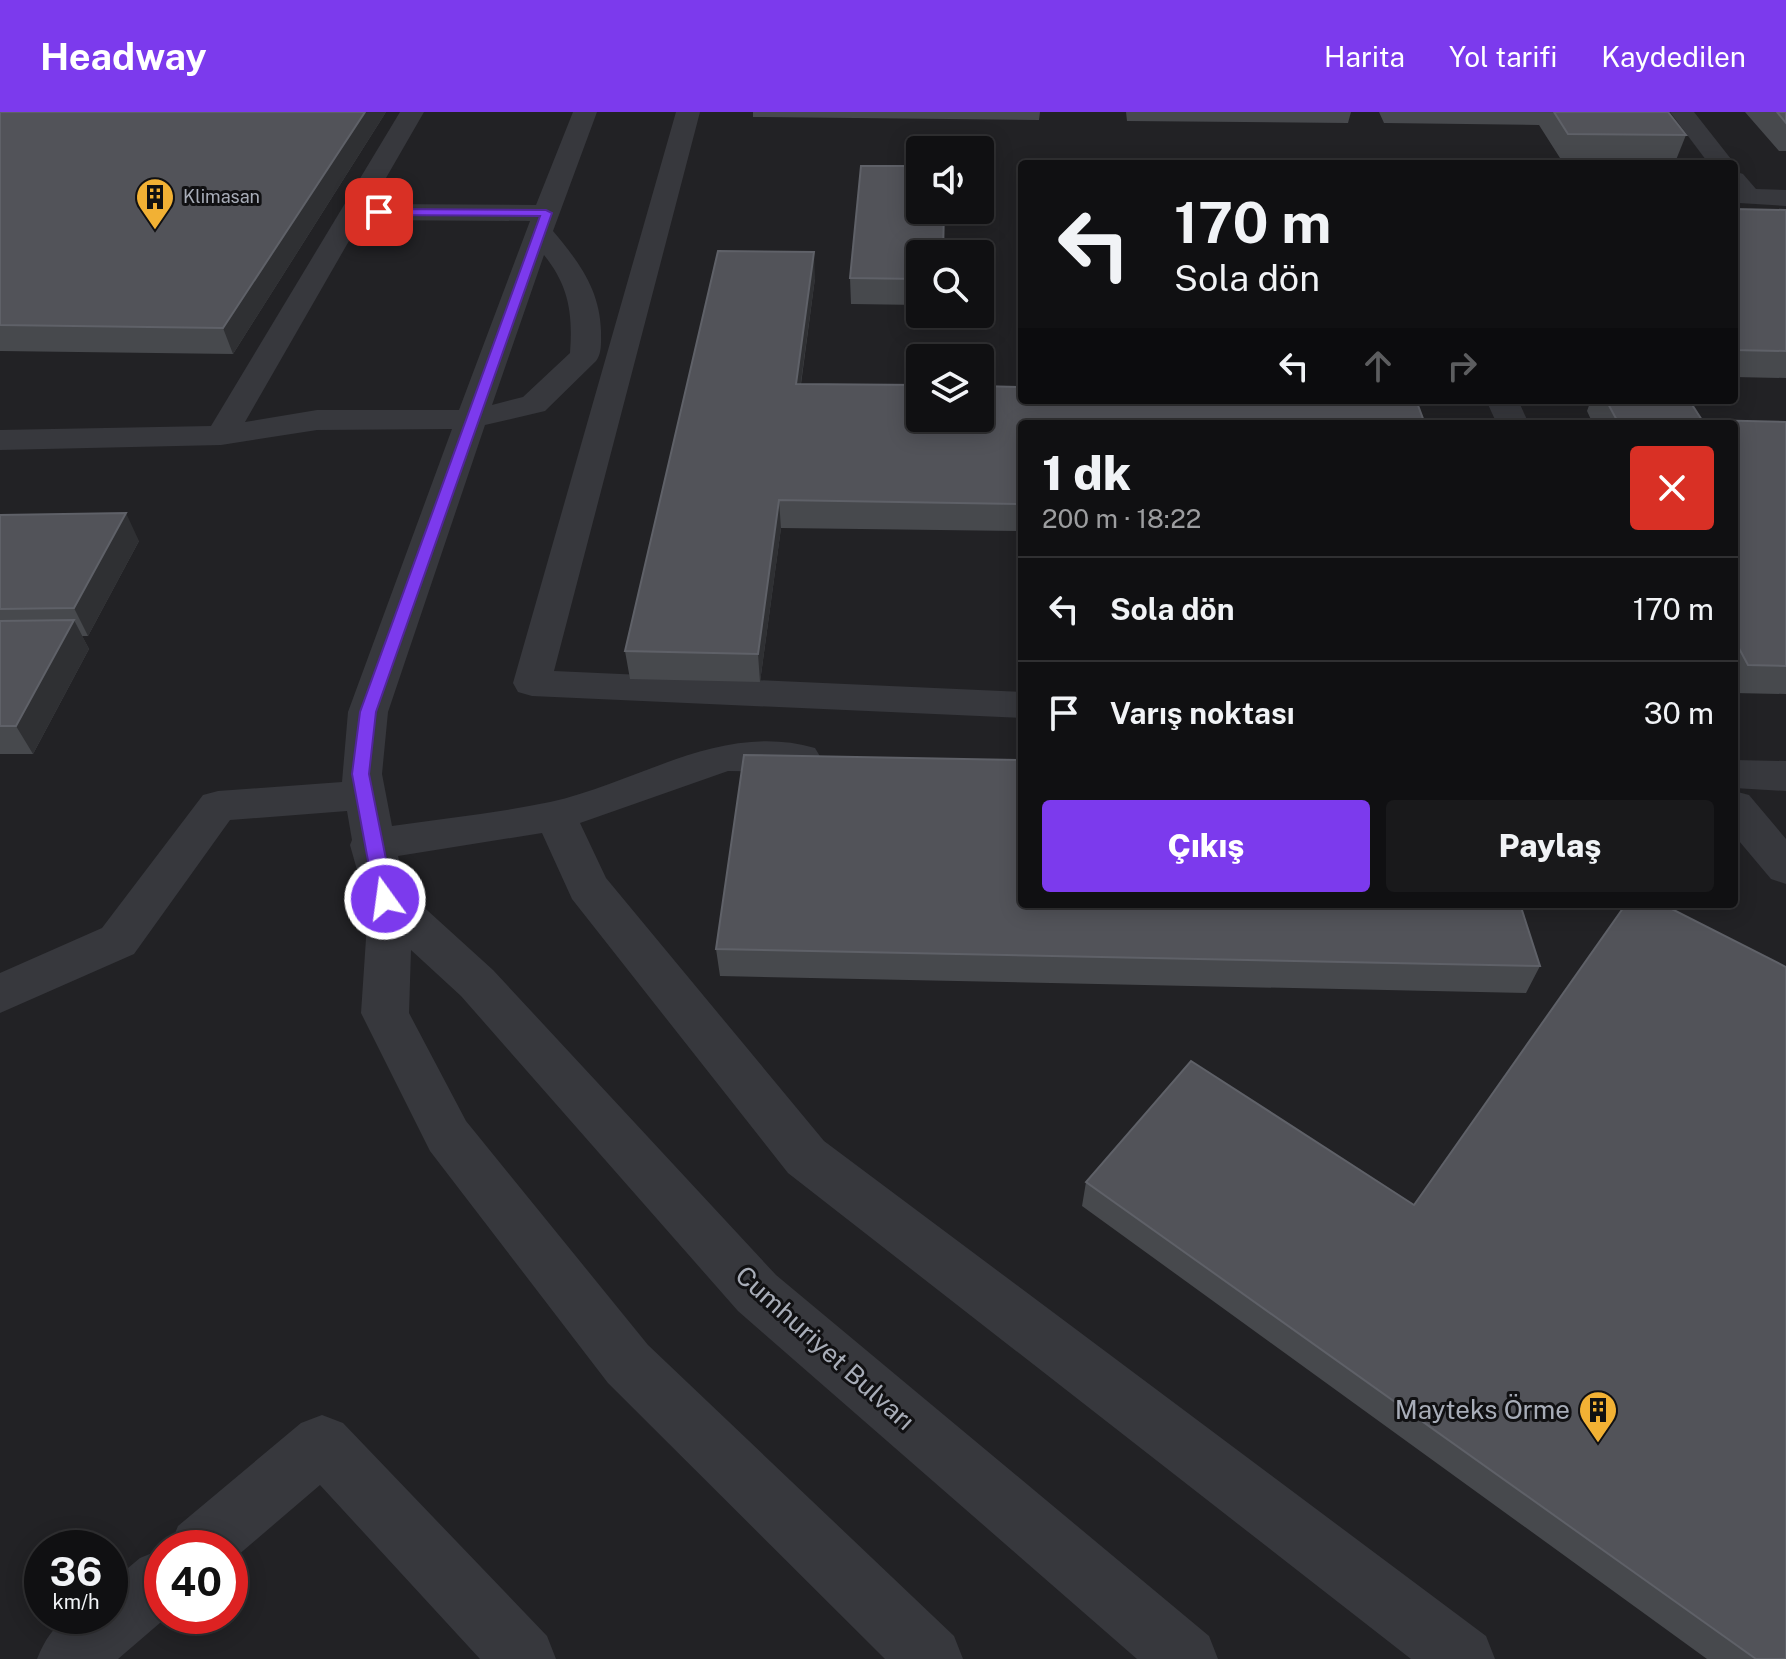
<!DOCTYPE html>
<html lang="tr">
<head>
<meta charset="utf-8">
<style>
	:root { --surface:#101012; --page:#19191b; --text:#f1f3f6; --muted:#9c9d9f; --line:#303032; --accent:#7c3aed }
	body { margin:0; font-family:"Public Sans",sans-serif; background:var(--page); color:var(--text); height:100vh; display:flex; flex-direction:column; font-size:30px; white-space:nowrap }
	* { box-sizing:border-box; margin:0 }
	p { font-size:26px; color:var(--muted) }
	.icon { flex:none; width:44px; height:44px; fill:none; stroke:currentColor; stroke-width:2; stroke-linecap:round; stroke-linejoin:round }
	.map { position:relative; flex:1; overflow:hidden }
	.panel { position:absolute; left:1018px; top:308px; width:720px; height:488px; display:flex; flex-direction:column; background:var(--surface); border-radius:8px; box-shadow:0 4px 20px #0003,0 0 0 2px var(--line) }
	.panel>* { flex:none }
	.banner { position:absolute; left:1018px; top:48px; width:720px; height:244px; border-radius:8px; box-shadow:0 4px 20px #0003,0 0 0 2px var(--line); background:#101012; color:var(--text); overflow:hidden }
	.fabs { position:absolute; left:906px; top:24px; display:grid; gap:16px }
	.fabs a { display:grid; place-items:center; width:88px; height:88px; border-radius:8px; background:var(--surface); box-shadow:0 4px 20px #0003,0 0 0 2px var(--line); font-size:40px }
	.speed { position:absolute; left:24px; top:1418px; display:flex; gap:16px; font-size:40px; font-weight:700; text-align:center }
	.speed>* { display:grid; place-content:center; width:104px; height:104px; border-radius:50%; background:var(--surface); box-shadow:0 4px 20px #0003,0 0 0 2px var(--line); line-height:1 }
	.speed small { font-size:20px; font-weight:400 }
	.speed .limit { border:12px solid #d22; background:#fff; color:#111 }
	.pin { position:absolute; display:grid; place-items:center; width:68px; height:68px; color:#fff; margin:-34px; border-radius:16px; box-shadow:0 4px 12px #0006 }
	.me { position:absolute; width:88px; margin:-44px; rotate:346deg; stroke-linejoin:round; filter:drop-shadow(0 0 6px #0008) }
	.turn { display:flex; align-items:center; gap:28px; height:168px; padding:0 24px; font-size:36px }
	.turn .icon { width:104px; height:104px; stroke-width:2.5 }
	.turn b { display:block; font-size:56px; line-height:68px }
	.lanes { display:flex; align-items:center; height:76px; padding:0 24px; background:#0003; justify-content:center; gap:40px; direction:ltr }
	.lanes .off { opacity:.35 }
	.round { display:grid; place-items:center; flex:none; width:84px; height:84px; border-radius:8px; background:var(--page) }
	.overview { display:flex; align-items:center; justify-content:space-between; height:136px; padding:0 24px }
	h1 { font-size:48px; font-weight:800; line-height:60px }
	.button { display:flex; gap:16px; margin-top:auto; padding:16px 24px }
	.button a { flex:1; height:92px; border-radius:8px; background:var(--accent); color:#fff; font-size:32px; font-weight:800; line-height:92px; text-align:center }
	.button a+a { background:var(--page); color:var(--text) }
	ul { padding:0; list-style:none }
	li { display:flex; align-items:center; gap:24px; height:104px; padding:0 24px; border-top:2px solid var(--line) }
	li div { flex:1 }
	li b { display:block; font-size:30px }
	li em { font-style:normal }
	header { display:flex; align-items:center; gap:48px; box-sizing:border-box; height:112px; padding:0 40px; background:var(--accent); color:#fff }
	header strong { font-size:38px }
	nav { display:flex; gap:44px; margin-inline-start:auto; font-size:28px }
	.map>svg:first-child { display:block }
	.built { fill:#222225; fill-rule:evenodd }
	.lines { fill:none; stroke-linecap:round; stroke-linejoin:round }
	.minor { fill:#37383d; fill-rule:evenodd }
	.wall { fill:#47494d }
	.shaded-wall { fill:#2f3033 }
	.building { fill:#525359; stroke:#5f6168; stroke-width:2 }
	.route { fill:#7c3aed; stroke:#51269a; stroke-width:2 }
	.labels { text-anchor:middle; stroke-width:6; stroke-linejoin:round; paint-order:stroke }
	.far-poi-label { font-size:18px; fill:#a8adb8; stroke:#111113; text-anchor:start }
	.near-street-label { font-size:26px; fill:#a8adb8; stroke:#111113 }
	.near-poi-label { font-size:26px; fill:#a8adb8; stroke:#111113; text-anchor:end }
</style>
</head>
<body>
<header>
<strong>Headway</strong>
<nav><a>Harita</a><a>Yol tarifi</a><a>Kaydedilen</a></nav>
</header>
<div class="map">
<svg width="1786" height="1547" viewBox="0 0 1786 1547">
	<rect width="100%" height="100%" fill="#161618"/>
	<path class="built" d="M0,0H1786V1547H0ZM920,38H980V98H920ZM1022,52H1734V288H1022ZM920,142H980V202H920ZM920,246H980V306H920ZM1022,312H1734V792H1022ZM42,1436H110V1504H42ZM162,1436H230V1504H162Z"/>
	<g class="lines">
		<path class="minor" d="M400,0H424L371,92L536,93L573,0H597L553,119C579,150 600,178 601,219C601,230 602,241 596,249L545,299L485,313L388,600L382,662L392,714C444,706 498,701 550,690C638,671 721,609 815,636L821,646L815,656L801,660L728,659L580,711L606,766L824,1029L1486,1524L1495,1547H1411L788,1061L572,787L542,721L398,744L406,779L493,858L776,1163L1209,1524L1218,1547H1137L738,1199L461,884L411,838L409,901L466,1009L648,1233L954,1524L963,1547H885L608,1271L430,1039L361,901L368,797L350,733L352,728L347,699L230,708L134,842L0,901V861L102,816L203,683L218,679L342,670L348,600L452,317L317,318L221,333L0,338V318L211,314ZM361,108L530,109L459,298H317L245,310ZM544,143C569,174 573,202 570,241L523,285L492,293Z
			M676,0H700L554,559L1022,580V606L532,584L518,580L513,571Z
			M1670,0H1694L1731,47L1735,52L1734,53L1709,52Z
			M1734,59L1743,62L1756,77L1786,78V94L1739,91L1734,84Z
			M1486,288H1518L1529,312H1497Z
			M1734,648L1786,649V679L1734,676Z
			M1734,679L1749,683L1786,727V772L1771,767L1734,723Z
			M322,1303L343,1311L547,1524L556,1547H480L320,1373L230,1450V1436H169L178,1414L301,1311Z
			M162,1437V1504H168L118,1547H37C54,1506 68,1504 110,1504V1471L140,1446Z"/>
	</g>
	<path class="wall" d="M0,0H386L233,242L0,239Z
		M753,0H1040L1039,8L753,5Z
		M1126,0H1351L1348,11L1127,9Z
		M1379,0H1668L1686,23L1676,48L1560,46L1539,13L1384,11Z
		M1745,0H1786V39H1779Z
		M1734,97L1786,98V266L1734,265Z
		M920,142V193L851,192L850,166Z
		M815,166L801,272L1022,312V419L781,416L760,570L630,567L625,539Z
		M1591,288H1689L1702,308L1786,310V582L1734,581V312H1593L1587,299Z
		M0,403L139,429L88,524H82L89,537L33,642H0Z
		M716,837L1540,854L1526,881L720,864Z
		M1086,1070L1786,1547H1707L1082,1094Z"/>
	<path class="shaded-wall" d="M365,0H386L233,242L223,216Z
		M814,140L815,166L797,299L796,272Z
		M779,388L781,416L760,570L758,542Z
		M126,401L139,429L88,524L74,496Z
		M74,508L89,537L33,642L16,614Z"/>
	<path class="building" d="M0,0H365L223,216L0,213Z
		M1554,0H1668L1686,23L1568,22Z
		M1777,0H1786V11Z
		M861,54H920V98H944L943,142H920V167L850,166Z
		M1734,97L1786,98V239L1734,238Z
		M718,139L814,140L796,272L920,273V306H980V274L1022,275V288H1416L1425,312H1022V392L779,388L758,542L625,539Z
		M1606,288H1689L1702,308L1786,310V554L1748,553L1734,527V312H1619Z
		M126,401L74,496L0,497V403Z
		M74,508L16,614H0V509Z
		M744,643L1022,648V792H1520L1540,854L716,837Z
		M1626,792H1662L1786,855V1547H1756L1086,1070L1191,949L1414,1093Z"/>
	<path class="route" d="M379,97L546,98L552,101L376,600L369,662L394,787L385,794L375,787L352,662L360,600L540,104L375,103Z"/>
	<defs>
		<symbol id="building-pin" viewBox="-11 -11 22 30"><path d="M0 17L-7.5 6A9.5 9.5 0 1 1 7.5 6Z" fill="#f2b134" stroke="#111113"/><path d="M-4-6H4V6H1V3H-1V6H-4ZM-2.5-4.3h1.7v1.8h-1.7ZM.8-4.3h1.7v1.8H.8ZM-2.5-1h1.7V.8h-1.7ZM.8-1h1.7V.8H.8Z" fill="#111"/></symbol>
	</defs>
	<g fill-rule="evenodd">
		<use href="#building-pin" x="133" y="63" width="44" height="60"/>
		<use href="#building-pin" x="1576" y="1276" width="44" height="60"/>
	</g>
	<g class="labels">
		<g class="far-poi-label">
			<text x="183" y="91">Klimasan</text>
		</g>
		<g class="near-street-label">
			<text transform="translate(825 1236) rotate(42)" y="9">Cumhuriyet Bulvarı</text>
		</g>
		<g class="near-poi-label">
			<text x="1570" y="1307">Mayteks Örme</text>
		</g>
	</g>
</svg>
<div class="fabs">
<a><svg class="icon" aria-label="sound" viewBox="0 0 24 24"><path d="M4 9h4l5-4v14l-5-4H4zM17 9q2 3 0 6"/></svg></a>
<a><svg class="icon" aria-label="search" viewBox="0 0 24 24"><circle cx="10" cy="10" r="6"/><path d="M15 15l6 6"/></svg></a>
<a><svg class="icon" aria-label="layers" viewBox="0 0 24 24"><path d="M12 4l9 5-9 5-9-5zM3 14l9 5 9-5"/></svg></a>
</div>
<div class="speed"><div>36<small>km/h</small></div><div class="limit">40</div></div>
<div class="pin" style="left:379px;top:100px;background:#d93025"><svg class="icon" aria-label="arrive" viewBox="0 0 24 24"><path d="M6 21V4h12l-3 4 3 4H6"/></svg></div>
<svg class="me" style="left:385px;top:787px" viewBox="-20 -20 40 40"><circle r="17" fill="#7c3aed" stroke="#fff" stroke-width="3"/><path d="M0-11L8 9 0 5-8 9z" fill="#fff"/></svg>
<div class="banner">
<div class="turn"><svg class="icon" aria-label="left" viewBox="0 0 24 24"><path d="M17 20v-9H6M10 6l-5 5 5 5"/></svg><div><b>170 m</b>Sola dön</div></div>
<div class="lanes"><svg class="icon" aria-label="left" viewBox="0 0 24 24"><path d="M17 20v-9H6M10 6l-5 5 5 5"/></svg><svg class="icon off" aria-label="ahead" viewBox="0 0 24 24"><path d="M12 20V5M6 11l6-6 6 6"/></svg><svg class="icon off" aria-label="right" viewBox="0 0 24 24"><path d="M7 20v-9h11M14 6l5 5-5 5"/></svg></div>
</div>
<section class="panel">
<div class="overview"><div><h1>1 dk</h1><p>200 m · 18:22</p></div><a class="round" style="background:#d93025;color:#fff"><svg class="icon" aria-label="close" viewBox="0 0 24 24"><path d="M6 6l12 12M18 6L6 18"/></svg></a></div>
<ul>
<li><svg class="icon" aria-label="left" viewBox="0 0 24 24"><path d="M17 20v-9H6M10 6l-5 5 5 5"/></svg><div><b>Sola dön</b></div><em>170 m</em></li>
<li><svg class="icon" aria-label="arrive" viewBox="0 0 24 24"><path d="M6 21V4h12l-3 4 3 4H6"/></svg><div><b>Varış noktası</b></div><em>30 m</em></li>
</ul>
<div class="button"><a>Çıkış</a><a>Paylaş</a></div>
</section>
</div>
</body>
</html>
